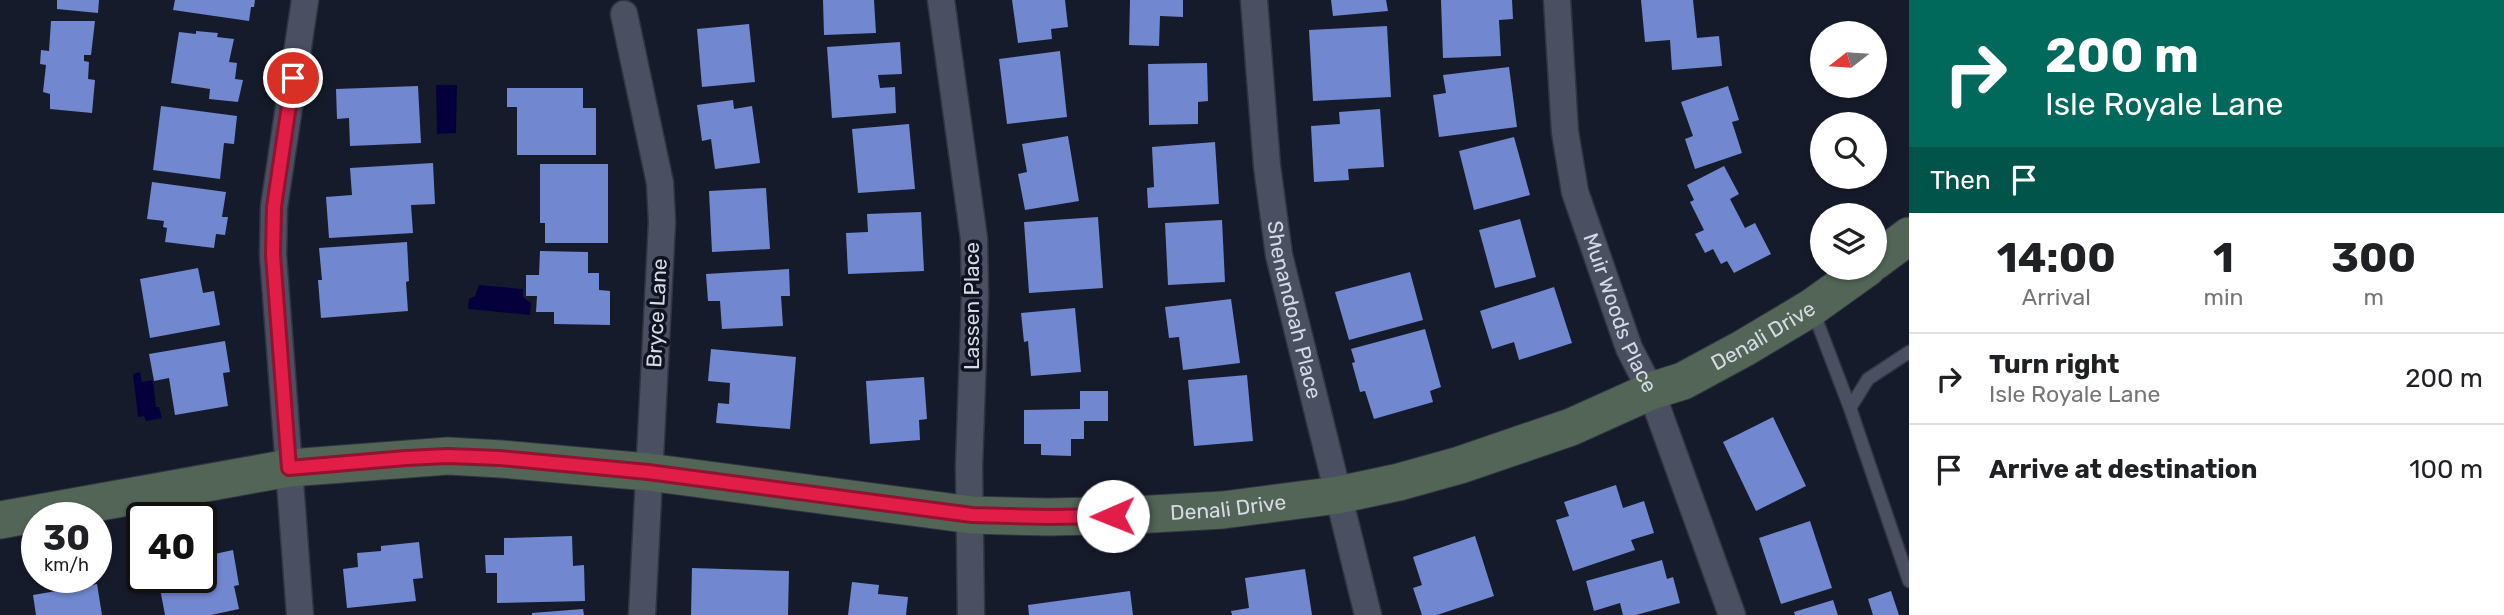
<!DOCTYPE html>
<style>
body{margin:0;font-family:Rubik,sans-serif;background:#f6f6f6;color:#202124;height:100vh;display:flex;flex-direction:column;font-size:26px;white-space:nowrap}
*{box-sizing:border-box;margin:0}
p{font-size:23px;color:#757577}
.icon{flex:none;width:38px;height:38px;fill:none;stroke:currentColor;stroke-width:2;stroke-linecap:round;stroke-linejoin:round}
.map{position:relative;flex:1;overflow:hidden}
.drawer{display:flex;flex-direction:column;background:#fff;width:595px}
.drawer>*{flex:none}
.hud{background:#00695c;color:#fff;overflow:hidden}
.needle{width:46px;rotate:253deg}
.buttons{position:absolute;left:1810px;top:21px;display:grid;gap:14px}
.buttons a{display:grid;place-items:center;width:77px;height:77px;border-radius:50%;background:#fff;box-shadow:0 2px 5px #0004;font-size:35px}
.speed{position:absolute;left:21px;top:502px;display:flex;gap:14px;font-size:35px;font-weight:700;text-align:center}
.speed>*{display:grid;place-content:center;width:91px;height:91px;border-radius:50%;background:#fff;box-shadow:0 2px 5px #0004;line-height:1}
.speed small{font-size:18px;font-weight:400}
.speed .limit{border:4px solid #111;border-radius:10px;background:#fff;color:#111}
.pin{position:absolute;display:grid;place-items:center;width:60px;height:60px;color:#fff;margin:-30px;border:4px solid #fff;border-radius:50%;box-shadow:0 2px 7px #0007}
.me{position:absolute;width:77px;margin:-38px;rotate:269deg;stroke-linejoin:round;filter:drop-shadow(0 0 5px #0008)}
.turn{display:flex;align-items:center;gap:24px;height:147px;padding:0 21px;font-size:32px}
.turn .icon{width:91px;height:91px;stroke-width:2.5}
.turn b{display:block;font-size:49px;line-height:60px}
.then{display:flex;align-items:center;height:66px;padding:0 21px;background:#0003;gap:14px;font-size:26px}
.eta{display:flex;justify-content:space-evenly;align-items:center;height:119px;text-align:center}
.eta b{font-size:42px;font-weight:700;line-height:49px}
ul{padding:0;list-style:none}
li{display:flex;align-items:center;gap:21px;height:91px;padding:0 21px;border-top:2px solid #e0e0e0}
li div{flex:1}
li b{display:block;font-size:26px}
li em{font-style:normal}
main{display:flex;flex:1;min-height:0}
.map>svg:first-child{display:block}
.water{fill:#05003c}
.building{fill:#7187cf}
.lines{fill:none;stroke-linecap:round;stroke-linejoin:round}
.lane-casing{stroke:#323541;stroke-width:15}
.street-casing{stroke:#323541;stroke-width:29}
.secondary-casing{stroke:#323541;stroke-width:39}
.lane{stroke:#4a5062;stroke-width:12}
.street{stroke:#4a5062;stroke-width:26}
.secondary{stroke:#526557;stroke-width:37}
.route-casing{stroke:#92132f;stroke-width:18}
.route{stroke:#e11d48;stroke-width:12}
.labels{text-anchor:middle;stroke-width:7;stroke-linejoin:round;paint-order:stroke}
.street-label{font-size:21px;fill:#d6dae5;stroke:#0e1221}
</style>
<main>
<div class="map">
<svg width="1909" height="615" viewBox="0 0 1909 615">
<rect width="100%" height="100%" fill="#161b2b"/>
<path class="water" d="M436 85H457L456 133 437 134Z
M479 285 523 289V297L531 303 530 315 468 309 469 299 475 296Z
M140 372 142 382 153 380 156 407H159L162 418 146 421 144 416 138 417 133 374Z"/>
<path class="building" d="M57 0H99L98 13 57 9Z
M175 0H255L254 7H251L249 21 173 10Z
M823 0H874L876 33 824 35Z
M1012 0H1065L1068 27 1051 29 1052 39 1018 43Z
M1130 0H1183V17L1160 16 1159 46 1129 45Z
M1331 0H1386L1388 11 1333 16Z
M1441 0H1512L1513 19 1499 20 1501 56 1443 58Z
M1641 0H1693L1697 38 1719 36 1722 66 1672 70 1670 40 1645 42Z
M51 21H95L91 55H84V61L89 62 88 79 95 80 92 113 50 109V94L43 92 46 65 40 64 41 50 49 51Z
M749 24 755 82 702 87 697 29Z
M1387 26 1391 97 1313 101 1309 30Z
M196 31 218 33 217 37 234 39 229 62 237 63 235 79 243 80 238 102 209 99 210 89 171 83 179 32 196 34Z
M900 42 902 74 878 75 880 88 895 87 896 113 832 118 827 47Z
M1060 51 1067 117 1007 124 999 59Z
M1207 63 1208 101 1198 102V124L1149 125 1148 64Z
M1509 67 1517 127 1439 137 1433 95 1446 93 1443 75Z
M418 86 421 143 350 146 349 118 337 119 336 89Z
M1728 86 1739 120 1732 122 1742 153 1695 169 1685 139 1693 136 1681 102Z
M507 88H583V108H596V155H517V107H507Z
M733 100 734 109 752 106 760 163 715 169 711 139 702 141 697 105Z
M161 106 237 116 234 144 224 143 220 179 153 170Z
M1380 109 1384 167 1348 169 1349 180 1314 182 1311 126 1340 124 1339 112Z
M909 124 915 189 858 193 852 129Z
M1068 136 1079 201 1025 210 1018 174 1027 172 1022 144Z
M1514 137 1530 195 1474 210 1459 151Z
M1215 142 1219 204 1148 208 1147 188 1154 187 1152 147Z
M433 163 435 204 411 205 413 233 329 238 326 197 352 195 350 168Z
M540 164H608V243H545V223H540Z
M1724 166 1739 194 1730 199 1745 228 1755 223 1771 254 1734 273 1727 261 1721 264 1713 249 1705 253 1695 234 1704 230 1690 202 1694 200 1687 185Z
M152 182 226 192 222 217H228L225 235 216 234 214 248 165 242 167 228 163 227 164 221 147 219Z
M766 188 770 249 712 252 709 191Z
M921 212 924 271 848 274 846 233 868 232 867 214Z
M1098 217 1103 288 1029 293 1024 222Z
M1520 219 1536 277 1495 288 1479 230Z
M1222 220 1225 282 1168 285 1165 223Z
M407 242 409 281 406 282 408 311 321 318 318 280H322L319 248Z
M540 251 588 252V273H599V290L610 291V325L554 324V312H536L537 296H526V275H539Z
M198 268 203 293 214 291 220 325 150 338 140 279Z
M789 269 790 296H781L783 326 722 329 720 301H708L706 274Z
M1410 272 1423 320 1349 340 1335 292Z
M1554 287 1572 343 1519 360 1514 342 1492 349 1480 311Z
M1231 299 1240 363 1183 370 1179 337 1169 338 1165 307Z
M1075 308 1081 372 1031 376 1028 341 1024 342 1021 313Z
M1425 329 1441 387 1430 391 1433 402 1374 419 1365 391 1360 392 1352 363 1355 362 1351 349Z
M225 341 230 372 223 373 228 406 175 415 169 378 154 381 149 354Z
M711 349 796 357 790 429 716 423 718 403 729 404 730 383 708 381Z
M1247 375 1253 441 1194 446 1188 380Z
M924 377 927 419 919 420 920 440 870 444 866 381Z
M1080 391H1108V421H1084V439H1071V456L1041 455V444H1024V410L1080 409Z
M1773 417 1806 486 1756 511 1723 442Z
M1616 485 1623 508 1644 501 1654 533 1631 540 1635 550 1573 571 1556 520 1569 516 1564 502Z
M1810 521 1832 588 1781 604 1759 538Z
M572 536 573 566 584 565 585 601 497 603V573H486L485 555H504V538Z
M1475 536 1494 596 1437 615H1422L1413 588 1422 585 1413 557Z
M419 542 423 578 413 579 416 601 347 608 343 569 358 567 357 553 381 551V546Z
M233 550 239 585 234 586 239 609 211 615H165L158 578H201V557Z
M1662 560 1667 579 1673 577 1680 603 1636 615H1623L1620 603 1594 611 1586 581Z
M692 568 789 571 788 615H691Z
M1305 569 1312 615H1232L1231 611 1249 608 1245 578Z
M852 582 879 585 878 594 908 597 906 615H848Z
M97 584 102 615H36L33 595Z
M1130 591 1133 615H1029L1028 605Z
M1891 591 1899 615H1873L1868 599Z
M1833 600 1838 615H1795L1794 612Z
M583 609 584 615H532V613Z"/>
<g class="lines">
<defs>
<path id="lane" d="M1813 311 1850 408 1909 581
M1850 408 1868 379 1909 352"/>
<g id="street">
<path d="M941 0 974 239 975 295 969 466 971 615"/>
<path id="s1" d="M1254 0 1267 166 1279 255 1368 615"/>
<path id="s2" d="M1557 0 1565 132 1575 192 1629 348 1651 391 1732 615"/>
<path d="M624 14 660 183 662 222 642 615"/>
<path d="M300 615 273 255 274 207 305 0"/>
</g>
<g id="secondary">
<path d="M1874 262 1909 236"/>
<path id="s3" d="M0 520 289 468 448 456 501 459 648 472 972 515 1049 517 1134 515 1223 510 1338 495 1399 482 1460 465 1571 427 1651 391 1683 381 1744 348 1811 308 1867 268"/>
</g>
</defs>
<use href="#lane" class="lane-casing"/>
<use href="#street" class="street-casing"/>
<use href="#secondary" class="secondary-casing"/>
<use href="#lane" class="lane"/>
<use href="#street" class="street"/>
<use href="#secondary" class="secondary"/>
</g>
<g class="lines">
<defs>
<path id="route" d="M293 78 274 207 273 255 289 468 406 458 448 456 500 458 648 472 972 515 1049 517 1113 516"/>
</defs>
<use href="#route" class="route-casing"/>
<use href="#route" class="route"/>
</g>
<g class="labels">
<g class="street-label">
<text transform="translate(972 306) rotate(-90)" y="7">Lassen Place</text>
<text dy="7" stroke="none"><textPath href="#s1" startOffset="313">Shenandoah Place</textPath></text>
<text transform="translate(657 313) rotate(-87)" y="7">Bryce Lane</text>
<text dy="7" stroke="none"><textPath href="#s2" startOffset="322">Muir Woods Place</textPath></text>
<text dy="7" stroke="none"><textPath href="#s3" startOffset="1804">Denali Drive</textPath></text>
<text dy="7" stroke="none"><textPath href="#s3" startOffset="1237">Denali Drive</textPath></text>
</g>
</g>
</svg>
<div class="buttons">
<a><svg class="needle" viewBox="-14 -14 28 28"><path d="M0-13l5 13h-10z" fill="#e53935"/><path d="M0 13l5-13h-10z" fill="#757577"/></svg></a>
<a><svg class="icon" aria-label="search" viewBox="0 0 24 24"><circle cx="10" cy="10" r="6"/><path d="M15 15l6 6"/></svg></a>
<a><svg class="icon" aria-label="layers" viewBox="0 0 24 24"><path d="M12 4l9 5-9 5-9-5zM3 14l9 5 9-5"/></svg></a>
</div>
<div class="speed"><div>30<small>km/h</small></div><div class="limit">40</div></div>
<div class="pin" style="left:293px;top:78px;background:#d93025"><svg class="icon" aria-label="arrive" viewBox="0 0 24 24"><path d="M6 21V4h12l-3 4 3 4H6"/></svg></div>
<svg class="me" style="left:1113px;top:516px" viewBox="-20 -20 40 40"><circle r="19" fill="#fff"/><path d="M0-13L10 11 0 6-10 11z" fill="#e11d48"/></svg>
</div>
<section class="drawer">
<div class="hud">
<div class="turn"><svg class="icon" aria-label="right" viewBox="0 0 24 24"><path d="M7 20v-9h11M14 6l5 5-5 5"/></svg><div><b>200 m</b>Isle Royale Lane</div></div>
<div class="then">Then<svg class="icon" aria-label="arrive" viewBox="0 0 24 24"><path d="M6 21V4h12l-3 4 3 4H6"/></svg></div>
</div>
<div class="eta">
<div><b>14:00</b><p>Arrival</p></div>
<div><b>1</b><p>min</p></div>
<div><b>300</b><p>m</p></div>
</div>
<ul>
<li><svg class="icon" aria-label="right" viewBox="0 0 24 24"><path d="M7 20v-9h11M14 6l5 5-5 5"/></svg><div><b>Turn right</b><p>Isle Royale Lane</p></div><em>200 m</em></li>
<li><svg class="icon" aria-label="arrive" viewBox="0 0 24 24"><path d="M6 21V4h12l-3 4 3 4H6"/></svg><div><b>Arrive at destination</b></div><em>100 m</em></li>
</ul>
</section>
</main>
